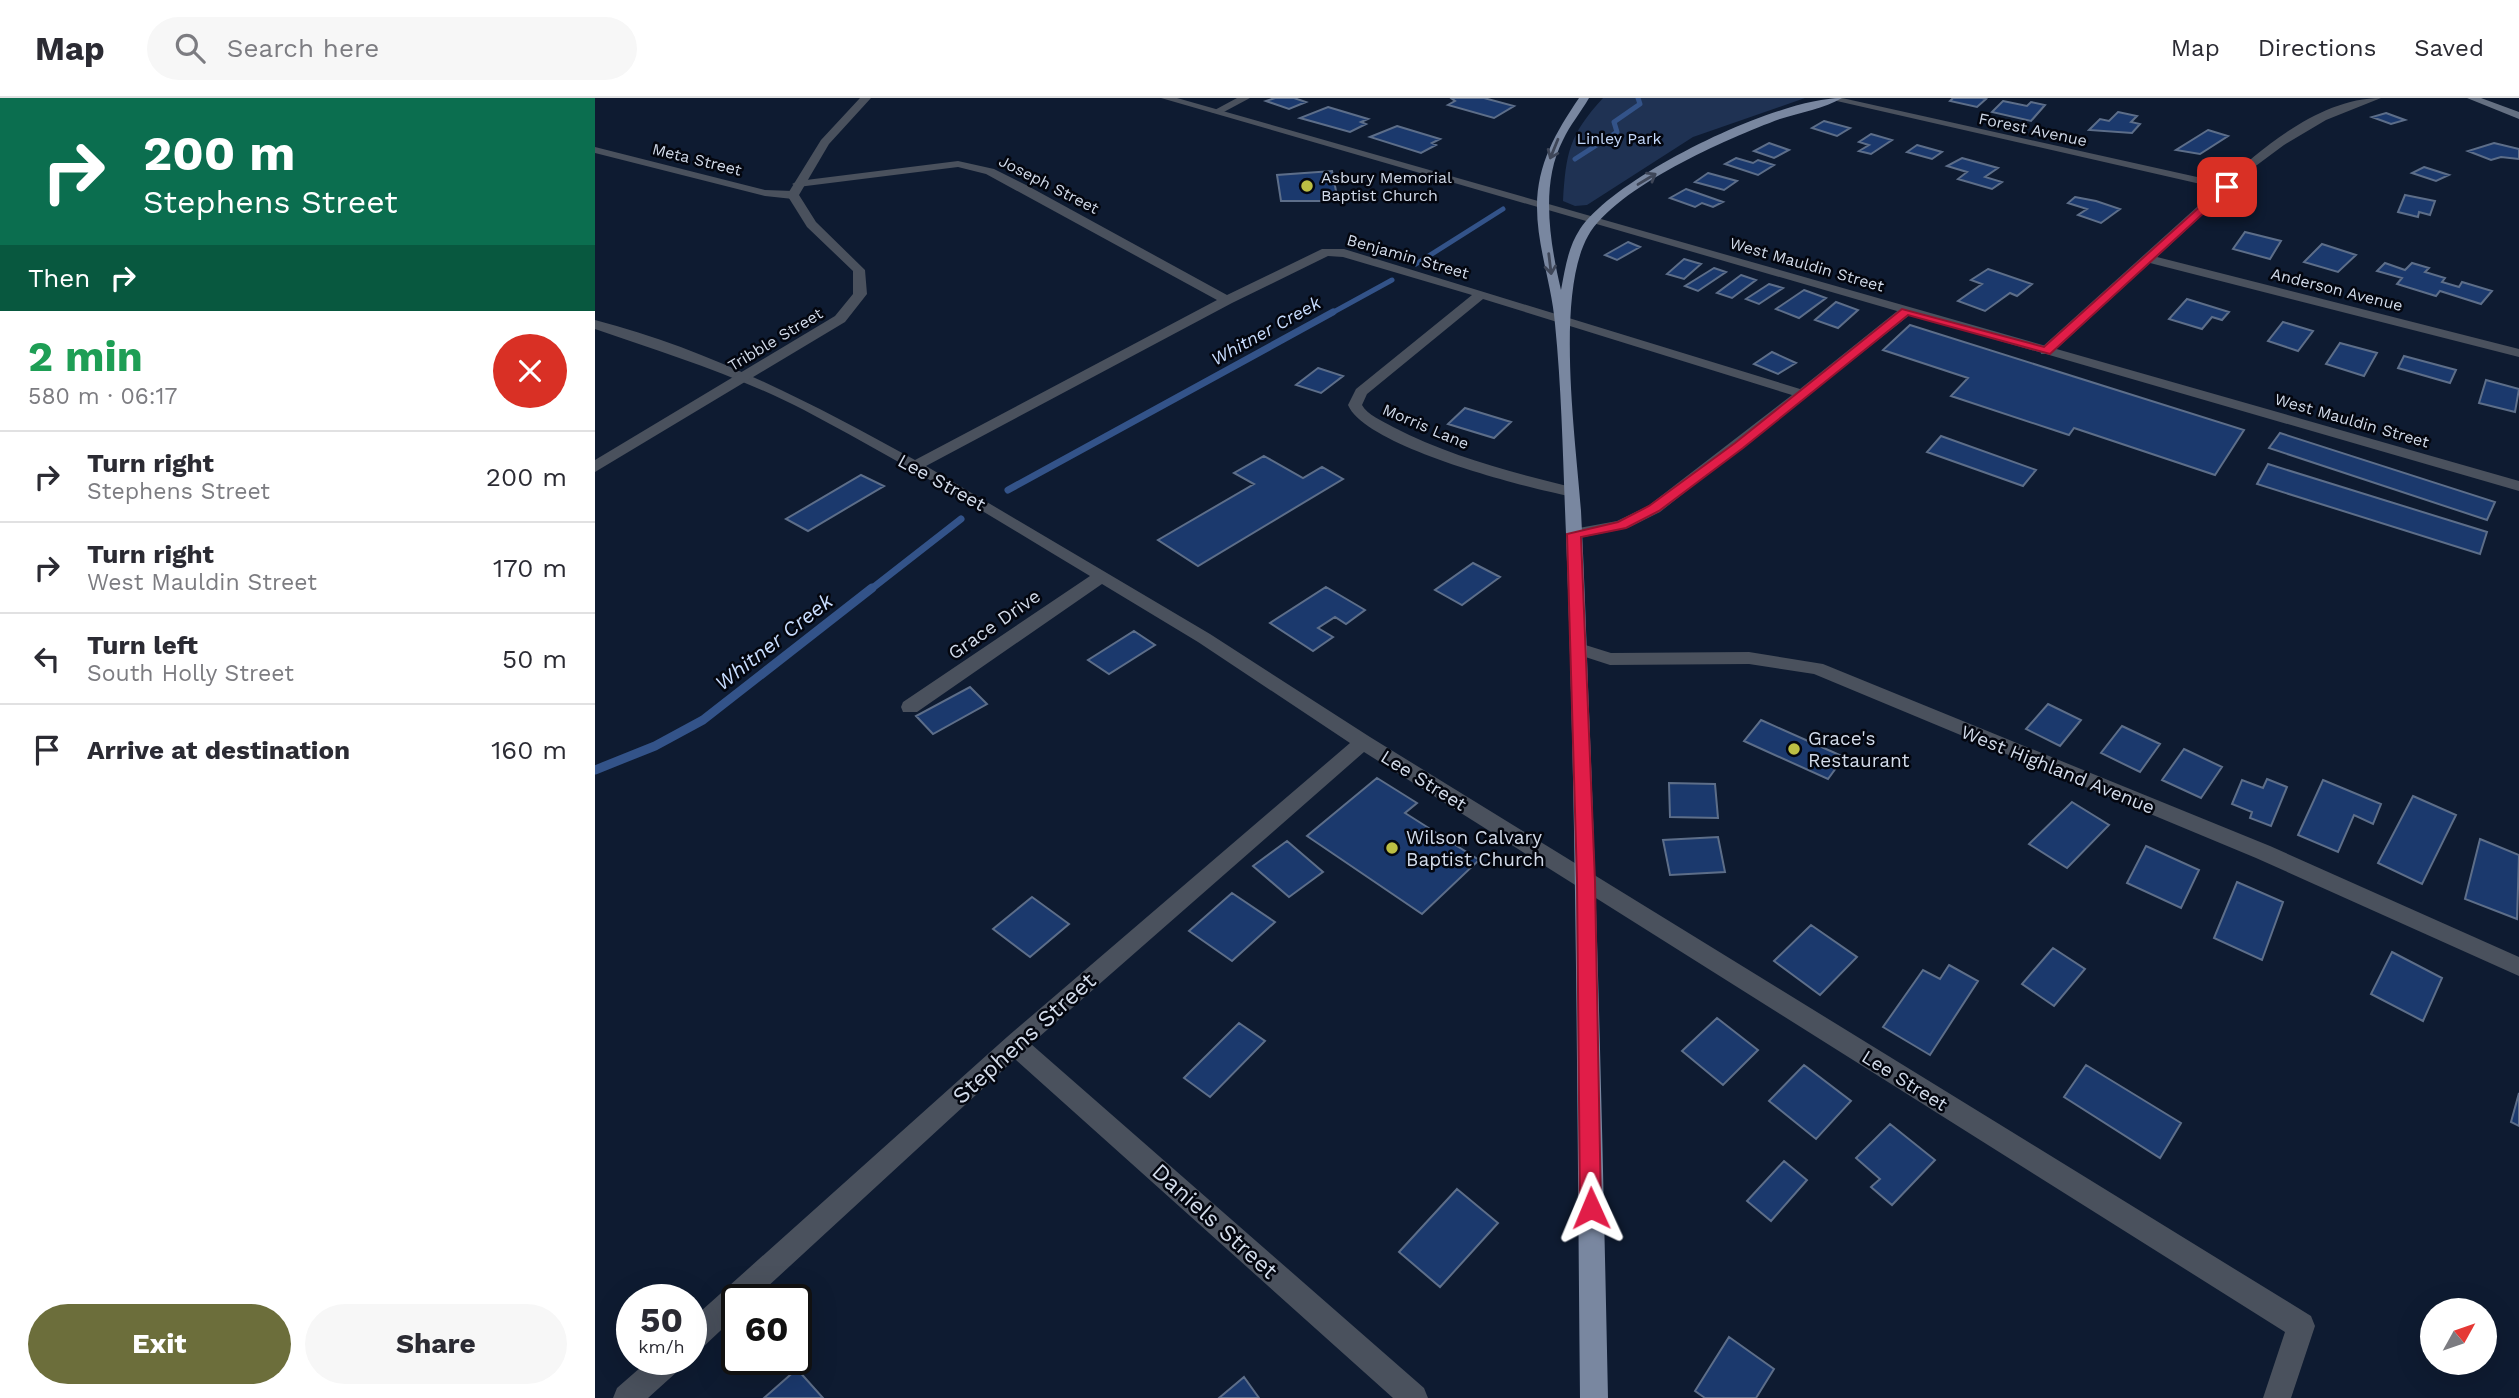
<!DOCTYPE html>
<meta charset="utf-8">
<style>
body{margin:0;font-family:"Work Sans",sans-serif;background:#f7f7f7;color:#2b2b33;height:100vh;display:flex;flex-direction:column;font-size:26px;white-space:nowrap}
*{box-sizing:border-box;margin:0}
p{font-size:23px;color:#7c7c81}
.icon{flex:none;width:38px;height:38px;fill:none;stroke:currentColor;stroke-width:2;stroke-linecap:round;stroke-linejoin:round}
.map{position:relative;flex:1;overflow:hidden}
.details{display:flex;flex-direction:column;background:#fff;width:595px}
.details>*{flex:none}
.guide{background:#0b6e4f;color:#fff;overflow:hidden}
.needle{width:46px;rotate:50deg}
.tools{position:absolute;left:1825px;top:1200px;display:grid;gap:14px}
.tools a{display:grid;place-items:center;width:77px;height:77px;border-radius:50%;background:#fff;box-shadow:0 7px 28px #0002;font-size:35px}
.speed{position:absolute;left:21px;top:1186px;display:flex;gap:14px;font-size:35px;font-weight:700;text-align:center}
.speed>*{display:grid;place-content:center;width:91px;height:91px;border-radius:50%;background:#fff;box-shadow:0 7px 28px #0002;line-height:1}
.speed small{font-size:18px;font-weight:400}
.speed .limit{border:4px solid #111;border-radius:10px;background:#fff;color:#111}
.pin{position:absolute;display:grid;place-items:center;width:60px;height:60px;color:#fff;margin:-30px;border-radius:14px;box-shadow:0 4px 10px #0006}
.me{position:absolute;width:77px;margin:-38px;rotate:359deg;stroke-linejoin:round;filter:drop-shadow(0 0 5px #0008)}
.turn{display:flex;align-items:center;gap:24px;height:147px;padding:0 28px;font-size:32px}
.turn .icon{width:91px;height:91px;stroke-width:2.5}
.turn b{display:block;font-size:49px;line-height:60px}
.then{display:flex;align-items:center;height:66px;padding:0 28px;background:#0003;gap:14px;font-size:26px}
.round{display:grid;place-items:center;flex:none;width:74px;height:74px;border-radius:37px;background:#f7f7f7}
.summary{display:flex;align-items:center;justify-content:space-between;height:119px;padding:0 28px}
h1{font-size:42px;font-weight:700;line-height:52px;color:#1e9e55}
.button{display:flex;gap:14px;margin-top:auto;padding:14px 28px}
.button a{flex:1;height:80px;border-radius:42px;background:#6c6e3b;color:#fff;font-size:28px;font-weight:700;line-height:80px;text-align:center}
.button a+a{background:#f7f7f7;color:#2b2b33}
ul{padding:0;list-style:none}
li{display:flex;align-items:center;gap:21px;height:91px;padding:0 28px;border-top:2px solid #e1e1e2}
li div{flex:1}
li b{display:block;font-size:26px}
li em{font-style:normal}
header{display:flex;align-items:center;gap:42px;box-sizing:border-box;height:98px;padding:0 35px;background:#fff;border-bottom:2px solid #e1e1e2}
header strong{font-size:33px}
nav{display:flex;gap:38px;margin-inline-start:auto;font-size:24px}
.search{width:490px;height:63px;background:#f7f7f7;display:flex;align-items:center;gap:18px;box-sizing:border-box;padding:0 24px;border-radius:38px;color:#7c7c81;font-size:26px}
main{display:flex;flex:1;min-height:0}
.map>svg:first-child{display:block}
.green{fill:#1f3253}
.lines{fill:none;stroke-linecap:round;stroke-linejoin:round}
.stream-far2{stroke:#335389;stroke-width:5}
.stream-far1{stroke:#335389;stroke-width:7}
.stream{stroke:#335389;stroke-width:9}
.building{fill:#1b396d;stroke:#5d6e89;stroke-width:2}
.minor{fill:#4a515d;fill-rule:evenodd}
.tertiary{fill:#4a515d;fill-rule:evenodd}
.secondary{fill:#657082;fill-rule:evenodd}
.primary{fill:#7987a0;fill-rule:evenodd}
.oneway{stroke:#3e4658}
.route{fill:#e11d48;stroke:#92132f;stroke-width:2}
.poi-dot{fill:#bcbf44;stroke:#03060f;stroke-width:2.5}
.labels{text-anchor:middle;stroke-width:5;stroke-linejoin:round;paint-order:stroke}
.far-street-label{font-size:16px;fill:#d2dbea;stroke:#03060f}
.far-park-label{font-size:16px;fill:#c5d9fb;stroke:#03060f}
.far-poi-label{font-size:16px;fill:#d2dbea;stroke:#03060f;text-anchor:start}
.far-water-label{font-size:18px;font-style:italic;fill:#c9ddfe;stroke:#03060f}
.street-label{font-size:19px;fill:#d2dbea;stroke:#03060f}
.poi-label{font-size:19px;fill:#d2dbea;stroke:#03060f;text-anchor:start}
.water-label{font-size:21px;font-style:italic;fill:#c9ddfe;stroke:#03060f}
.near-street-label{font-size:23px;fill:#d2dbea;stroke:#03060f}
</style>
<header>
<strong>Map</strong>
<div class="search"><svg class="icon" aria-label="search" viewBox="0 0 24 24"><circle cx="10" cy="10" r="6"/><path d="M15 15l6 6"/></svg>Search here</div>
<nav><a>Map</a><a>Directions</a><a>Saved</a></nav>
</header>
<main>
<section class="details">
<div class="guide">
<div class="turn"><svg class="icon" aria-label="right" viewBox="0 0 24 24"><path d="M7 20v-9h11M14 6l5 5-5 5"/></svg><div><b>200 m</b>Stephens Street</div></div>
<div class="then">Then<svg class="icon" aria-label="right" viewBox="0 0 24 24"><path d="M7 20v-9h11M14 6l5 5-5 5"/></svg></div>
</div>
<div class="summary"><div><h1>2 min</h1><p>580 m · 06:17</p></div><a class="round" style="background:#d93025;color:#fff"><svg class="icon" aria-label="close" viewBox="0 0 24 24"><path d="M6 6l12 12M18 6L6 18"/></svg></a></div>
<ul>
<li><svg class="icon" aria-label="right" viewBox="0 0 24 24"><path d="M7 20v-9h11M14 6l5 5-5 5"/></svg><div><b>Turn right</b><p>Stephens Street</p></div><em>200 m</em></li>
<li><svg class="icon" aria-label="right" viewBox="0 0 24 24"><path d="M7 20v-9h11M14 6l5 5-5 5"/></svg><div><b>Turn right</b><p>West Mauldin Street</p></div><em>170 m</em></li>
<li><svg class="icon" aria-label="left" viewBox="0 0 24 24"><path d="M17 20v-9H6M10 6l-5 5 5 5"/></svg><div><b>Turn left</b><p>South Holly Street</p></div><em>50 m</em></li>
<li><svg class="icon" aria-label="arrive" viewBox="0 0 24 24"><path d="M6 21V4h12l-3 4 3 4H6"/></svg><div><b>Arrive at destination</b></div><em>160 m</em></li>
</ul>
<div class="button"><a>Exit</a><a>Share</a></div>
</section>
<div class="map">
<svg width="1924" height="1300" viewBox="0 0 1924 1300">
<rect width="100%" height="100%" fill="#0e1b31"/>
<path class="green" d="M1008 0H1210L1098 39 992 107 980 108 968 103C971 55 974 37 1008 0Z"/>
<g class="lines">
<path class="stream-far2" d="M980 61 1022 34 1019 24 1045 6 1043 0
M821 166 908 111
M735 216 797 182"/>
<path class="stream-far1" d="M413 392 738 214
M275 492 366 421"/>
<path class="stream" d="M0 672 60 648 108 622 277 490"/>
</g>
<path class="building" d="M680 0H699L711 4 694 11 671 3Z
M889 0 919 8 899 20 853 7 860 3 856 0Z
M1358 0H1387L1391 1 1382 9 1355 3Z
M1408 3 1432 8 1436 4 1450 7 1436 23 1397 14Z
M733 9 773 21 766 24 771 26 755 34 705 20Z
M1523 14 1542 18 1536 24 1545 26 1537 35 1494 32 1505 21 1514 23Z
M1791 15 1810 22 1796 26 1777 19Z
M1229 23 1255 30 1242 38 1217 30Z
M802 28 845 41 837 45 841 47 826 55 775 39Z
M1613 32 1633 38 1605 56 1581 52Z
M1276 36 1297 42 1276 56 1264 53 1274 47 1264 44Z
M1174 45 1194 52 1179 60 1159 53Z
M1899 45 1924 51V61L1906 59 1896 62 1873 53Z
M1322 47 1347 54 1337 61 1312 54Z
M1141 60 1158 65 1163 62 1179 67 1163 77 1130 66Z
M1367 60 1403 70 1390 79 1407 84 1397 91 1363 81 1372 74 1352 68Z
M1829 69 1854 77 1841 83 1817 75Z
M737 73 742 98 727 100 728 103H686L682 77Z
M1113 75 1142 83 1129 92 1100 84Z
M1091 91 1128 104 1118 109 1107 105 1100 109 1075 100Z
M1810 97 1840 103 1835 117 1824 114 1823 119 1803 114Z
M1480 99 1501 103 1525 111 1506 125 1483 117 1492 111 1473 105Z
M1650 134 1686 143 1675 161 1638 151Z
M1033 144 1045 149 1022 162 1010 157Z
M1727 146 1761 157 1743 174 1709 164Z
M1089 161 1106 166 1089 181 1072 176Z
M1790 165 1810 172 1817 165 1834 170 1830 174 1850 180 1847 184 1864 189 1867 184 1897 193 1886 206 1845 193 1841 198 1802 186 1807 180 1782 173Z
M1119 170 1131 174 1103 193 1090 188Z
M1393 171 1437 186 1422 198 1415 195 1390 213 1363 203 1387 186 1376 182Z
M1146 177 1161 182 1137 200 1122 195Z
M1174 186 1188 190 1164 206 1151 201Z
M1209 192 1231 200 1204 220 1181 211Z
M1592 201 1634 214 1627 222 1617 219 1607 231 1574 221Z
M1241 204 1263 212 1243 230 1220 222Z
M1688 224 1718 233 1703 253 1673 243Z
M1315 227 1649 332 1620 377 1479 330 1474 337 1356 298 1373 280 1288 252Z
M1745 245 1782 255 1769 278 1731 266Z
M1177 254 1201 265 1183 276 1159 266Z
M1809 258 1861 272 1855 285 1803 270Z
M723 270 748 278 726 295 701 287Z
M1891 282 1924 291 1920 314 1884 305Z
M870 310 916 324 899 340 853 326Z
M1685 335 1900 404 1892 422 1674 350Z
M1346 338 1441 372 1428 388 1332 354Z
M669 358 708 380 727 369 748 381 603 468 563 442 659 386 639 375Z
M1673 366 1892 434 1885 456 1662 386Z
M266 377 289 388 213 433 191 421Z
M878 465 905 479 867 507 840 492Z
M731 489 770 512 751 526 740 519 723 530 738 539 718 553 675 525Z
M539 533 560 547 514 576 493 562Z
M375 589 392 606 338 636 321 618Z
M1453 606 1486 622 1465 648 1431 631Z
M1166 622 1249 659 1233 681 1149 643Z
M1527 628 1565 646 1545 674 1506 655Z
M1589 651 1627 669 1606 700 1567 682Z
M782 680 822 705 810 715 884 762 827 816 712 738Z
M1672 681 1692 689 1676 728 1655 720 1657 714 1637 706 1647 682 1668 690Z
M1728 682 1786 706 1778 726 1759 717 1743 754 1703 737Z
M1074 685 1120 686 1123 720 1075 719Z
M1818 698 1861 717 1827 786 1783 765Z
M1477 704 1514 727 1472 770 1434 746Z
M1123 739 1130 774 1075 777 1068 742Z
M1885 741 1924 757 1922 821 1870 801Z
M692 743 728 774 694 799 658 768Z
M1551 748 1604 772 1586 810 1532 785Z
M1642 784 1688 804 1667 862 1619 840Z
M637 795 680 824 637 863 594 833Z
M437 799 474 826 435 859 398 831Z
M1216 827 1262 859 1225 897 1179 863Z
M1458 850 1490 871 1459 908 1427 886Z
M1797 854 1847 880 1828 923 1776 896Z
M1354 867 1383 883 1335 957 1288 929 1328 872 1345 881Z
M1122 920 1163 952 1128 987 1087 953Z
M644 925 670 943 615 999 589 980Z
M1209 967 1256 1003 1221 1041 1174 1003Z
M1491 967 1586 1025 1565 1060 1469 999Z
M1924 995V1028L1916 1024Z
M1295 1026 1340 1062 1297 1107 1276 1089 1285 1081 1261 1060Z
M1189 1063 1212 1082 1176 1123 1152 1103Z
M862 1091 903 1125 845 1189 804 1154Z
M1134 1239 1179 1271 1161 1300H1110L1100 1293Z
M202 1271 228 1300H169Z
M649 1279 664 1300H624Z"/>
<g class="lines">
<path class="minor" d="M642 0H655L625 16 616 14Z
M1247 0 1629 85C1670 47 1727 0 1786 0L1731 22 1689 47 1658 70 1562 159 1924 251V259L1555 165 1456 256H1446V250L1623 90 1233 1Z
M0 49 170 92 198 93 204 97 198 101 170 98 0 55Z
M363 63 399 71 433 88 632 197 727 151H749L1205 291 1306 210H1316V216L1065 414 1033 430 979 441 973 440V432L1022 423 1053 408 1197 297 888 201 772 296 767 307C772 317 788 323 798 329 856 359 916 374 980 390L982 393 974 398C929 389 771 349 753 307L761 291 877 197 748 159 733 158 637 205 331 368 615 536 775 639 1716 1218 1720 1228 1696 1300H1668L1690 1234 769 654 436 946 829 1290 833 1300H798L420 961 158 1202H142V1217L106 1251 96 1255V1222L412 939 755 645 603 544 507 486 322 614H308L306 609 308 604 495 478C401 421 306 363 209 312 143 278 70 255 0 231V222C113 251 219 306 320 362L622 202 391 76 363 69 203 89 197 86 203 83Z
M984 545 1016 555 1154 554 1228 566 1675 748 1924 859V878L1661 760 1219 576 1154 566 1015 567 978 555 975 551Z
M54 1262H88L84 1272 53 1300H18L22 1290Z"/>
<path class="tertiary" d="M265 0H276L234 46 204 97 221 124 270 172 272 196 250 224 0 374V362L240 218 258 196V173L212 129 192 97 226 42Z
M566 0H582L1924 383V393Z"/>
<path class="secondary" d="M1872 0H1886L1924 14V21Z"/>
<path class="primary" d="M984 0H994C986 14 975 27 968 42 945 86 955 145 966 192 970 171 973 149 985 131 1022 77 1182 0 1247 0 1230 10 1205 15 1185 21 1133 40 1021 89 993 138 960 197 981 343 986 413 989 471 991 530 993 589 1003 826 1008 1063 1013 1300H985C982 1012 982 724 971 436 968 367 967 295 960 226 957 187 942 149 942 109 942 66 961 34 984 0Z"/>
</g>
<defs><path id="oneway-shaft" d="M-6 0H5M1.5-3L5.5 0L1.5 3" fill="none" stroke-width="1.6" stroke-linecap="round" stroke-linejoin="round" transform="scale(1.75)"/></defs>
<g class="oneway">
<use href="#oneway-shaft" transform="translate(959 51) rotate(112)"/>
<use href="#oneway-shaft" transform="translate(1052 81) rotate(-31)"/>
<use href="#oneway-shaft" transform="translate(955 166) rotate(83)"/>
</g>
<path class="route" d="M1629 87 1637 89 1455 256 1313 217 1148 350 1064 413 1031 430 986 439 1000 783 1006 1110 1003 1117 996 1120 988 1117 985 1110 982 783 972 436 1023 424 1054 408 1140 345 1307 211 1449 249Z"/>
<g class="poi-dot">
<circle cx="712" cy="88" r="7"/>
<circle cx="1199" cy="651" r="7"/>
<circle cx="797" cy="750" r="7"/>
</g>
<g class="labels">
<g class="far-street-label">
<text transform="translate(1438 31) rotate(12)" y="6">Forest Avenue</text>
<text transform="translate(102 61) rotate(14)" y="6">Meta Street</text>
<text transform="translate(454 86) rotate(27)" y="6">Joseph Street</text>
<text transform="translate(813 158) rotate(16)" y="6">Benjamin Street</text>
<text transform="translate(1212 166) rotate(16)" y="6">West Mauldin Street</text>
<text transform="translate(1742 191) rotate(14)" y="6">Anderson Avenue</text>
<text transform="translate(180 241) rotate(-31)" y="6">Tribble Street</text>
<text transform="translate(1757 322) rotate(16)" y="6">West Mauldin Street</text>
<text transform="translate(831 328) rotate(23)" y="6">Morris Lane</text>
</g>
<g class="far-park-label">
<text x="1024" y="46">Linley Park</text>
</g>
<g class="far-poi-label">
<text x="726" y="85">Asbury Memorial<tspan x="726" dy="18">Baptist Church</tspan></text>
</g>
<g class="far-water-label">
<text transform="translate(671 233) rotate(-29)" y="6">Whitner Creek</text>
</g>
<g class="street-label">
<text transform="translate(347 384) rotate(29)" y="7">Lee Street</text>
<text transform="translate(399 526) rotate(-35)" y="7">Grace Drive</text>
<text transform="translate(1463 671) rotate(22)" y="7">West Highland Avenue</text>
<text transform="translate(829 682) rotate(32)" y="7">Lee Street</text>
<text transform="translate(1310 982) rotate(32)" y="7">Lee Street</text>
</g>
<g class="poi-label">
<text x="1213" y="647">Grace's<tspan x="1213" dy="22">Restaurant</tspan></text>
<text x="811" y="746">Wilson Calvary<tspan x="811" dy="22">Baptist Church</tspan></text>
</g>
<g class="water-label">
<text transform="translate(179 544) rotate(-38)" y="7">Whitner Creek</text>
</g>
<g class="near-street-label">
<text transform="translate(429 940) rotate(-42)" y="8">Stephens Street</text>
<text transform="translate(620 1123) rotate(42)" y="8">Daniels Street</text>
</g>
</g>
</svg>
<div class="tools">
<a><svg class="needle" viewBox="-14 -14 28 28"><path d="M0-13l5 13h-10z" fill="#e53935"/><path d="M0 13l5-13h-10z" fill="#7c7c81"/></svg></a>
</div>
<div class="speed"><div>50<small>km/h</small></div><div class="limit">60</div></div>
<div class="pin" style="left:1632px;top:89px;background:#d93025"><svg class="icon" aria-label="arrive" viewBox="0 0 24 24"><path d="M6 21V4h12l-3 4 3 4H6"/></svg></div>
<svg class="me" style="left:996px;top:1110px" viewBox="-20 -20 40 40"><path d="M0-17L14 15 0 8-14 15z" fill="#e11d48" stroke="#fff" stroke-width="4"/></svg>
</div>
</main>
